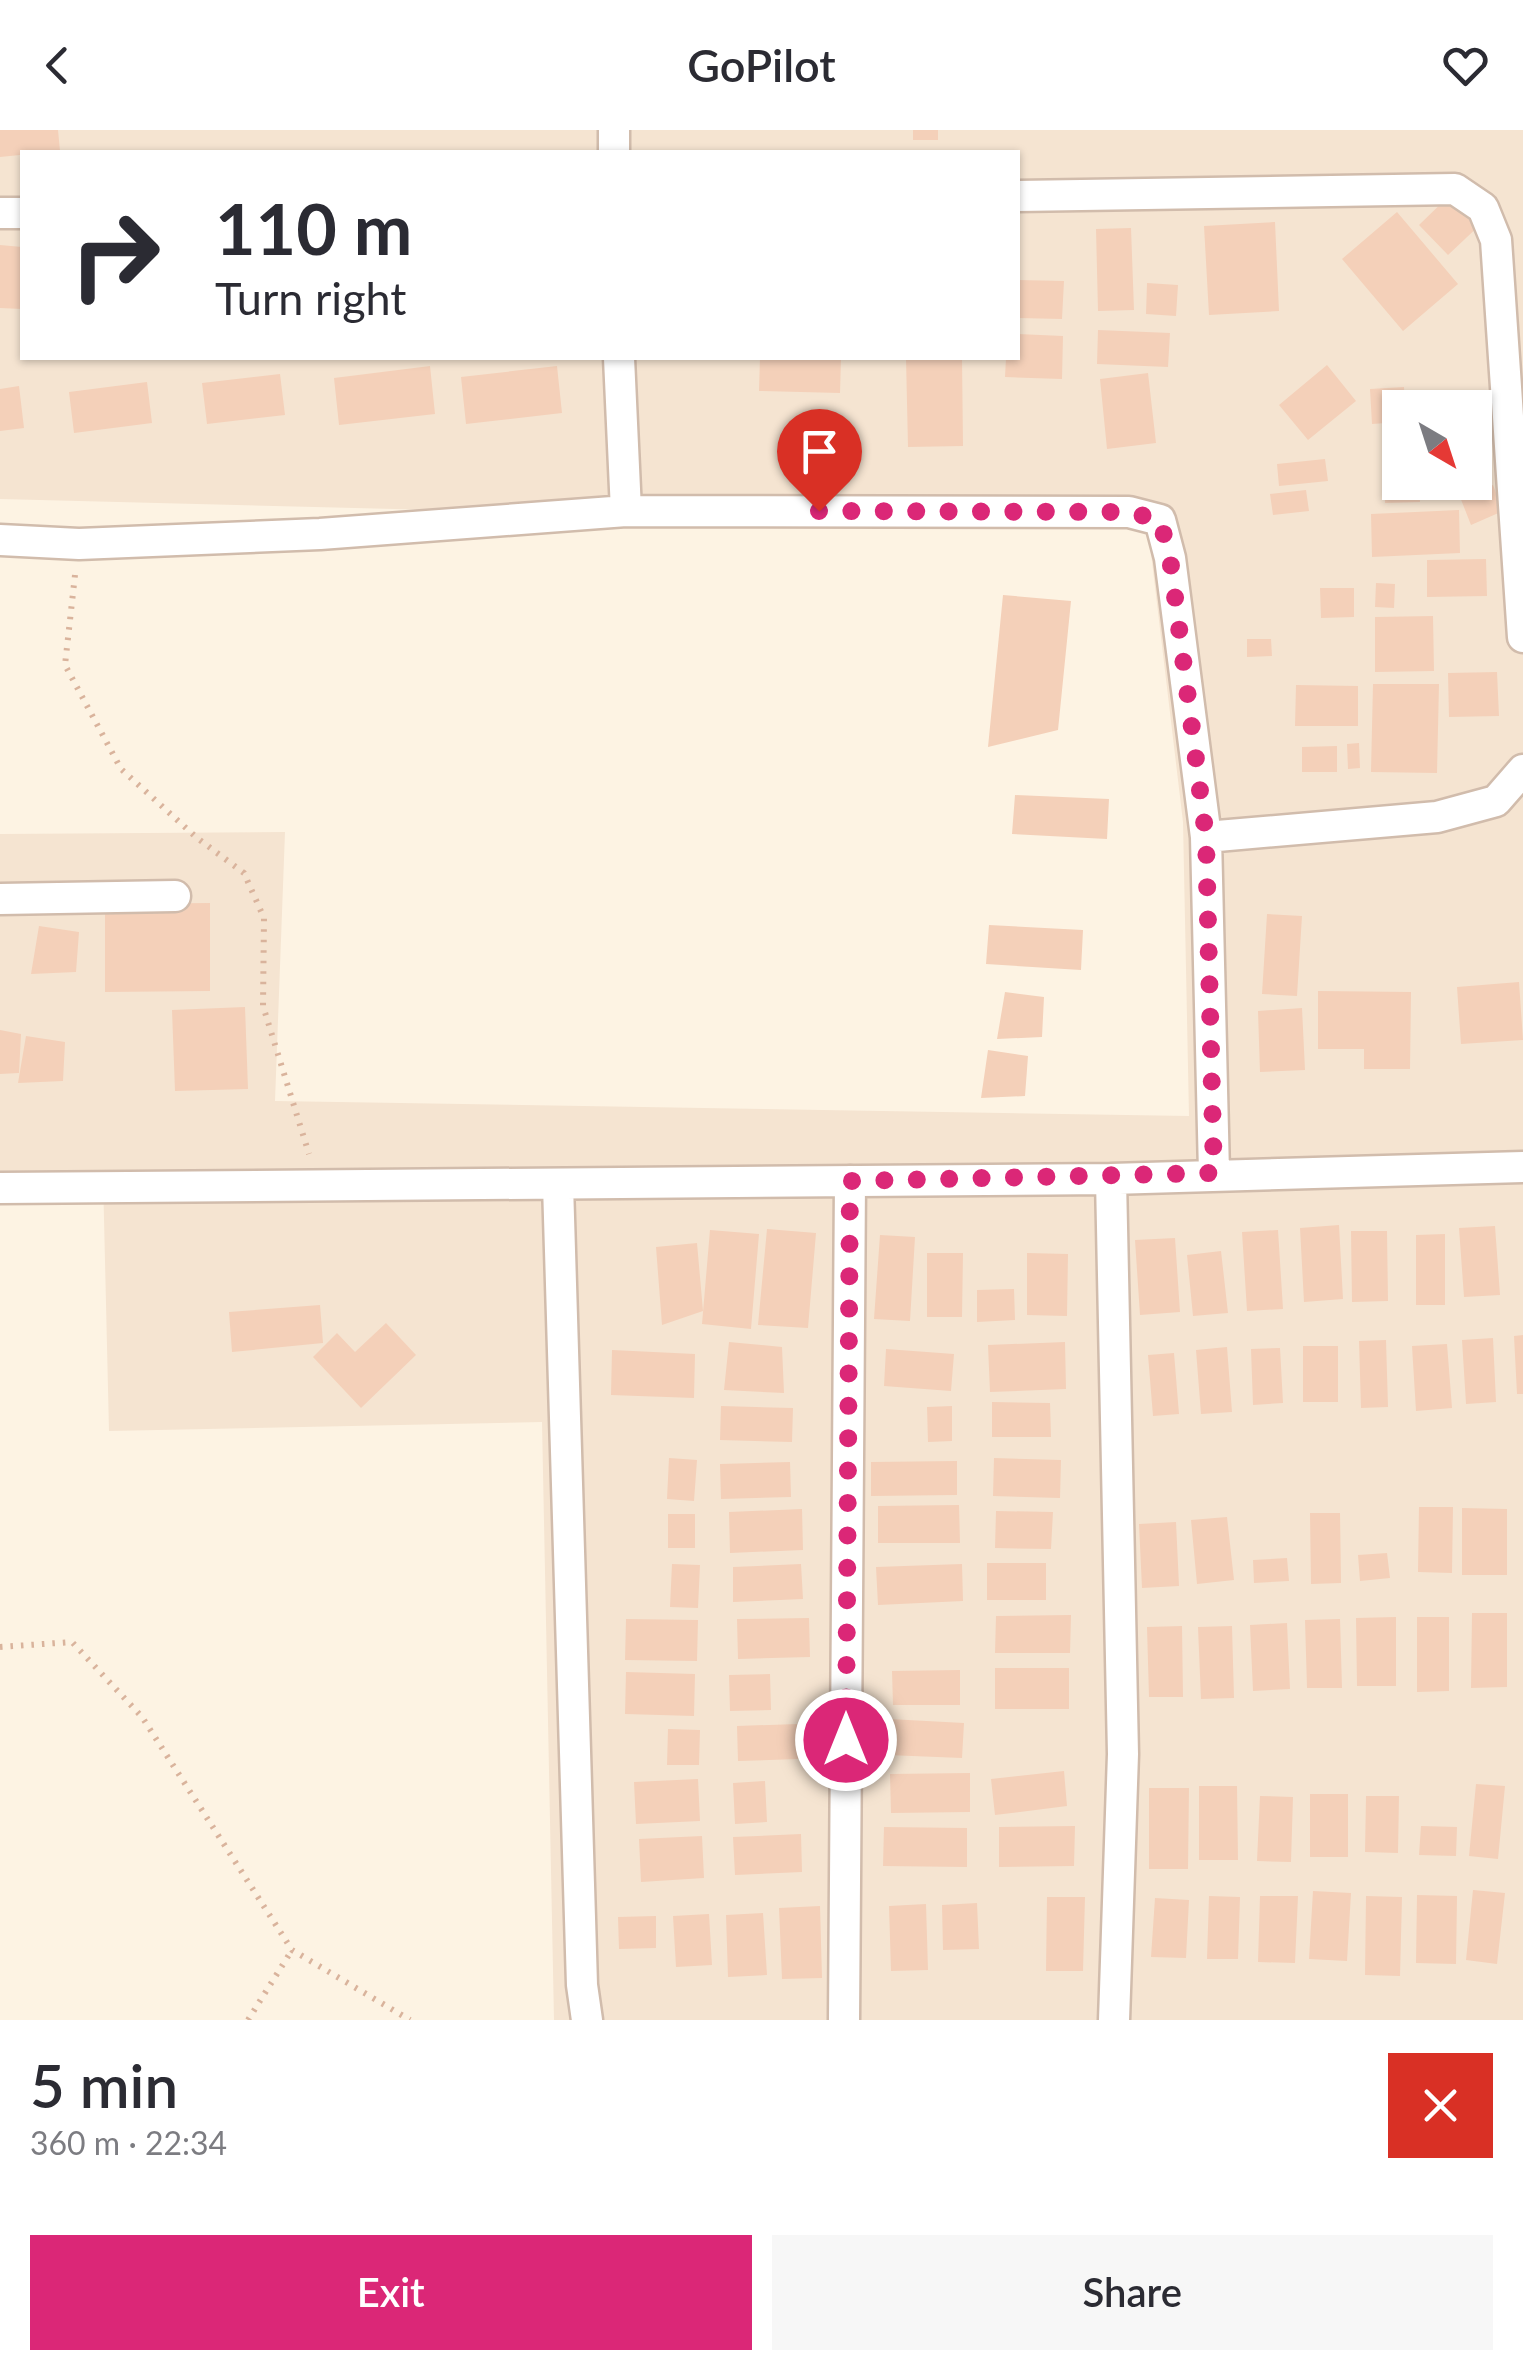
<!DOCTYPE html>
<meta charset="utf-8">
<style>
body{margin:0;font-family:Lato,sans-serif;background:#f7f7f7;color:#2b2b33;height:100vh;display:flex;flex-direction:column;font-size:38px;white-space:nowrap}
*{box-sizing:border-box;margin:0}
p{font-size:32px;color:#7c7c81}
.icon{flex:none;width:55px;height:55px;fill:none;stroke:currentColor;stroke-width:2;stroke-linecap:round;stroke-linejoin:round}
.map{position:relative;height:1890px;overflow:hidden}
.details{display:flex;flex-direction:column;background:#fff;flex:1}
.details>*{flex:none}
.top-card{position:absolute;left:20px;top:20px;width:1000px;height:210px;border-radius:0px;box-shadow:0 2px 8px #0004;background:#fff;color:#2b2b33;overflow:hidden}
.needle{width:65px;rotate:141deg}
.fabs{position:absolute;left:1382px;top:260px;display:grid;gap:20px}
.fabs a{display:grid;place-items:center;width:110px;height:110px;border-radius:0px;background:#fff;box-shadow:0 2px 8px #0004;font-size:50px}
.pin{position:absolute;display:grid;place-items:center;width:85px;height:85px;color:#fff;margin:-102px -42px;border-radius:50% 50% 50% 0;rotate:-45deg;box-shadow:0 0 10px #0007}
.pin .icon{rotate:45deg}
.me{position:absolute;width:110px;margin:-55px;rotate:0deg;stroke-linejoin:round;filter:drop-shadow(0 0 8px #0008)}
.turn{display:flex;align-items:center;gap:35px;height:210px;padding:0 30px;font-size:45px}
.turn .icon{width:130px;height:130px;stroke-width:2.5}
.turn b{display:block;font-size:70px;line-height:85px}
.round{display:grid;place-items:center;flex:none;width:105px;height:105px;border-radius:0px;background:#f7f7f7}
.overview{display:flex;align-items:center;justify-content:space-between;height:170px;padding:0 30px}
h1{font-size:60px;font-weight:600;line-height:75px}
.action{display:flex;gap:20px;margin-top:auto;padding:20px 30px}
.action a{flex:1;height:115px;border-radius:0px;background:#db2777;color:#fff;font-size:40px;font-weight:600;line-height:115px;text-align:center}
.action a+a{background:#f7f7f7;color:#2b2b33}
header{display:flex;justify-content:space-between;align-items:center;height:130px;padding:0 30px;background:#fff;font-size:45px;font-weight:600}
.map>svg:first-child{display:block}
.residential{fill:#f5e4d1;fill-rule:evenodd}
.building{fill:#f4d0b9}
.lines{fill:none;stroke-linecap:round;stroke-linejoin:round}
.street-casing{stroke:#d1bcac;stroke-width:35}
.path{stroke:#d9b39c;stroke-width:6;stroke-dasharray:2.5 8;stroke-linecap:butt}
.street{stroke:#fff;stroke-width:30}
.route{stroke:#db2777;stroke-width:18;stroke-dasharray:0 32.4}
</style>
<header><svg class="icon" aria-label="back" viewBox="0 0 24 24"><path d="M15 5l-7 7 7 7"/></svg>GoPilot<svg class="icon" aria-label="heart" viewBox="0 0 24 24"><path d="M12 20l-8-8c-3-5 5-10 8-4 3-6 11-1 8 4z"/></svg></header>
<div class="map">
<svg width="1523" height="1890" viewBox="0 0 1523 1890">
<rect width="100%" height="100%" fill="#fdf3e3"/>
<path class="residential" d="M0 0H1523V1890H554L542 1292 109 1301 103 1046 0 1045V704L285 702 275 971 1189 986 1183 692 1148 398 0 369ZM22 22H1018V228H22ZM1400 278H1475V352H1400Z"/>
<path class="building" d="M0 0H58L60 21 0 27Z
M913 0H938V10H913Z
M1454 61 1483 92 1448 125 1419 95Z
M1397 82 1458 154 1403 201 1342 129Z
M1275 92 1279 181 1209 185 1204 96Z
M1131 98 1134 180 1098 181 1096 99Z
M0 115 22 117V179L0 178Z
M1018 150 1064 151 1062 189 1018 188Z
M1147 153 1178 155 1176 186 1146 184Z
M1098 200 1170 203 1168 237 1097 234Z
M1018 204 1063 206 1062 249 1005 247 1006 228H1018Z
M760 228H841L840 263 759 261Z
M906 228H962L963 316 908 317Z
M1327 235 1356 271 1308 310 1279 275Z
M430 236 435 284 339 295 334 248Z
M557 236 562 283 466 294 461 247Z
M1148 243 1156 313 1107 319 1100 249Z
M280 244 285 285 207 294 202 253Z
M147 252 152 293 74 303 69 262Z
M19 256 24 298 0 301V259Z
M1404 257 1405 278H1400V292L1372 294 1370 259Z
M1325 329 1328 351 1279 356 1277 334Z
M1385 346 1419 352 1420 372 1385 373Z
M1493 355 1503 381 1471 395 1460 367Z
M1306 360 1309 381 1273 385 1270 364Z
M1459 380 1460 423 1372 427 1371 384Z
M1486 429 1487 466 1427 467V430Z
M1376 453 1395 454 1394 478 1375 477Z
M1320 458H1354V487L1321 488Z
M1003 465 1071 471 1058 600 988 617Z
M1433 486 1434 541 1375 542V487Z
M1247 509H1271L1272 526 1247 527Z
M1497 542 1499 586 1449 587 1448 543Z
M1373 554H1439L1437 643 1371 642Z
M1296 555 1358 556V596H1295Z
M1359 613 1360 638 1348 639 1347 614Z
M1337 616V642H1302V617Z
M1015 665 1109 669 1107 709 1012 704Z
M210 773V861L105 862V774Z
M1267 784 1302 786 1297 866 1262 864Z
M989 795 1083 800 1081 840 986 834Z
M39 796 79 802 76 842 31 844Z
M1519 852 1523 910 1461 914 1457 857Z
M1318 861 1411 862 1410 939H1364V919H1318Z
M1005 862 1044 867 1042 907 997 909Z
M245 877 248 959 175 961 172 880Z
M1302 878 1305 940 1260 942 1258 881Z
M0 900 21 904 19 943 0 944Z
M26 906 65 912 63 951 18 953Z
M988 920 1028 926 1025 966 981 968Z
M1339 1095 1343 1169 1304 1172 1300 1098Z
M1495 1096 1500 1165 1464 1167 1459 1098Z
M767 1099 816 1103 808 1198 758 1195Z
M710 1100 759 1104 751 1199 702 1194Z
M1278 1100 1283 1179 1247 1181 1242 1102Z
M1351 1101H1387L1388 1171 1352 1172Z
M1445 1104V1175H1416V1105Z
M880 1105 915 1107 910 1191 874 1189Z
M1175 1108 1180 1182 1140 1185 1135 1110Z
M697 1113 703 1181 662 1195 656 1117Z
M1221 1121 1228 1183 1193 1186 1187 1125Z
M927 1123H963L962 1187H927Z
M1027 1123 1068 1124 1067 1186 1027 1185Z
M1014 1159 1015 1190 977 1192V1160Z
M320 1175 323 1213 232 1222 229 1182Z
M386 1193 416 1225 361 1278 313 1227 337 1203 355 1222Z
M1523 1205V1264H1517L1514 1206Z
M1493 1208 1496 1272 1466 1274 1462 1210Z
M1386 1210 1388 1277 1361 1278 1359 1211Z
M729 1212 782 1217 784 1263 724 1260Z
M1065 1212 1066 1259 990 1262 988 1215Z
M1447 1214 1452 1278 1416 1281 1412 1216Z
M1303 1216H1338V1272H1303Z
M1227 1217 1232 1282 1201 1284 1196 1220Z
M1280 1218 1283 1273 1253 1275 1251 1219Z
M886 1219 954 1224 951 1261 884 1256Z
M612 1220 695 1224 694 1268 611 1265Z
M1174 1223 1179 1284 1153 1286 1148 1225Z
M992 1272 1050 1273 1051 1307H992Z
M721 1276 793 1278 792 1312 720 1310Z
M952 1276V1311L928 1312 927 1277Z
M669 1328 697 1330 694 1371 667 1369Z
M994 1328 1061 1330 1060 1368 993 1366Z
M957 1331V1365L871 1366V1332Z
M790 1332 791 1367 721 1369 720 1334Z
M959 1375 960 1413H878V1376Z
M1419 1377H1453L1452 1443 1418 1442Z
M1462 1378 1507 1379V1445H1462Z
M802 1379 803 1420 730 1423 729 1382Z
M996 1381 1053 1382 1051 1419 995 1418Z
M1310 1383H1340L1341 1453 1311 1454Z
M668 1384H695V1418H668Z
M1227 1387 1234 1450 1197 1454 1191 1390Z
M1176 1392 1179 1456 1142 1458 1139 1394Z
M1387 1423 1390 1448 1360 1451 1358 1425Z
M1287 1428 1289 1451 1254 1453 1253 1430Z
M987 1433H1046V1470H987Z
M672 1434 700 1435 698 1478 670 1477Z
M801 1434 803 1469 733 1472V1437Z
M962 1434 963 1471 878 1475 876 1437Z
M1472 1483H1507V1557L1471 1558Z
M1071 1485 1070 1523H995L996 1486Z
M1396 1487V1556H1357L1356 1488Z
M1417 1487H1449V1561L1417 1562Z
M809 1488 810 1527 738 1529 737 1489Z
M626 1489 698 1490 697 1531 625 1530Z
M1340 1489 1342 1558H1307L1305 1490Z
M1287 1493 1290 1559 1253 1561 1250 1495Z
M1182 1496 1183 1567H1149L1147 1497Z
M1232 1496 1234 1568 1201 1569 1198 1497Z
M995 1538H1069V1579H995Z
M960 1540V1575H893L892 1541Z
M626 1542 695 1544 694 1586 625 1584Z
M770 1544 771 1580 730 1581 729 1545Z
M889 1589 964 1593 962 1628 887 1625Z
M797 1594 798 1629 738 1631 737 1596Z
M668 1599 700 1600 699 1635H667Z
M1064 1641 1067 1676 995 1685 991 1649Z
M970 1643V1682L891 1683 890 1644Z
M698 1649 700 1691 636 1694 634 1652Z
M765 1651 767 1692 735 1694 733 1653Z
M1476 1654 1505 1656 1498 1729 1469 1726Z
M1199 1656H1237L1238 1730H1199Z
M1149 1658H1189L1188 1739H1149Z
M1310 1664H1348V1727H1310Z
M1260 1666 1293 1667 1291 1732 1257 1731Z
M1366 1666H1399L1398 1723 1365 1722Z
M1075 1696 1074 1736 999 1737V1697Z
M1421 1696 1457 1697 1456 1726 1419 1725Z
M884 1697 967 1698V1737L883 1736Z
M801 1704 802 1742 735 1745 733 1707Z
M702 1706 704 1748 641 1752 639 1709Z
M1473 1760 1505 1763 1497 1834 1466 1830Z
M1313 1761 1351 1763 1347 1831 1309 1829Z
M1417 1765 1457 1766 1456 1834 1416 1833Z
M1209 1766 1240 1767 1238 1829H1207Z
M1260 1766H1298L1295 1833 1258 1832Z
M1366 1766 1402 1767 1400 1846 1365 1845Z
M1047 1767H1085L1083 1841H1046Z
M1155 1768 1189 1770 1186 1828 1151 1827Z
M977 1773 979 1819 943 1820 942 1775Z
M926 1774 928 1840 891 1841 889 1776Z
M820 1776 822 1848 782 1849 779 1778Z
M763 1783 767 1845 728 1847 726 1785Z
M709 1784 712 1835 676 1837 673 1786Z
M656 1786V1818L619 1819 618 1787Z"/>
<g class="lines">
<defs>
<path id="street" d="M614 22V0
M1018 66 1455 59 1483 78 1496 110 1523 507
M0 83H22
M619 228 626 381
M0 410 79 414 320 404 626 381 1129 382 1160 390 1170 428 1206 707 1214 1043
M1206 707 1437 687 1496 671 1523 640
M0 769 175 766
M1111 1049 1123 1624 1114 1890
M558 1054 582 1855 587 1890
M0 1058 1111 1049 1523 1037
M844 1890 850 1051"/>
</defs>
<use href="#street" class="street-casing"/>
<path class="path" d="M75 445 65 535 121 639 197 708 244 743 264 788 263 876 309 1024
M0 1517 72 1512 142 1587 292 1820 410 1890
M248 1890 292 1820"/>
<use href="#street" class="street"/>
</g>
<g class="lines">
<path class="route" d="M819 381 1129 382 1160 390 1170 428 1206 707 1213 1006 1214 1043 850 1051 846 1610"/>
</g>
</svg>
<div class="fabs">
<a><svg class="needle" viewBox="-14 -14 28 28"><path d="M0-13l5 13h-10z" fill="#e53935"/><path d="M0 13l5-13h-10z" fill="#7c7c81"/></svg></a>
</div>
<div class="pin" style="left:819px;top:381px;background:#d93025"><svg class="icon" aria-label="arrive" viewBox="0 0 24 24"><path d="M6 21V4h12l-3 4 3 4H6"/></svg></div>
<svg class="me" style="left:846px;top:1610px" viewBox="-20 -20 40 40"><circle r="17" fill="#db2777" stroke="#fff" stroke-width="3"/><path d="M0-11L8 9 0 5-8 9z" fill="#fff"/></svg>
<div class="top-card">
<div class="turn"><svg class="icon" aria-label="right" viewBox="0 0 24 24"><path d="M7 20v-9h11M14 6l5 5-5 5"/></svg><div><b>110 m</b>Turn right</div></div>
</div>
</div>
<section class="details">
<div class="overview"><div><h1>5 min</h1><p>360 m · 22:34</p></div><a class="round" style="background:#d93025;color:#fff"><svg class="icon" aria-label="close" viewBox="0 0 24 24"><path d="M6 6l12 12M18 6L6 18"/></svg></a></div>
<div class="action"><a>Exit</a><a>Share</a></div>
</section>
